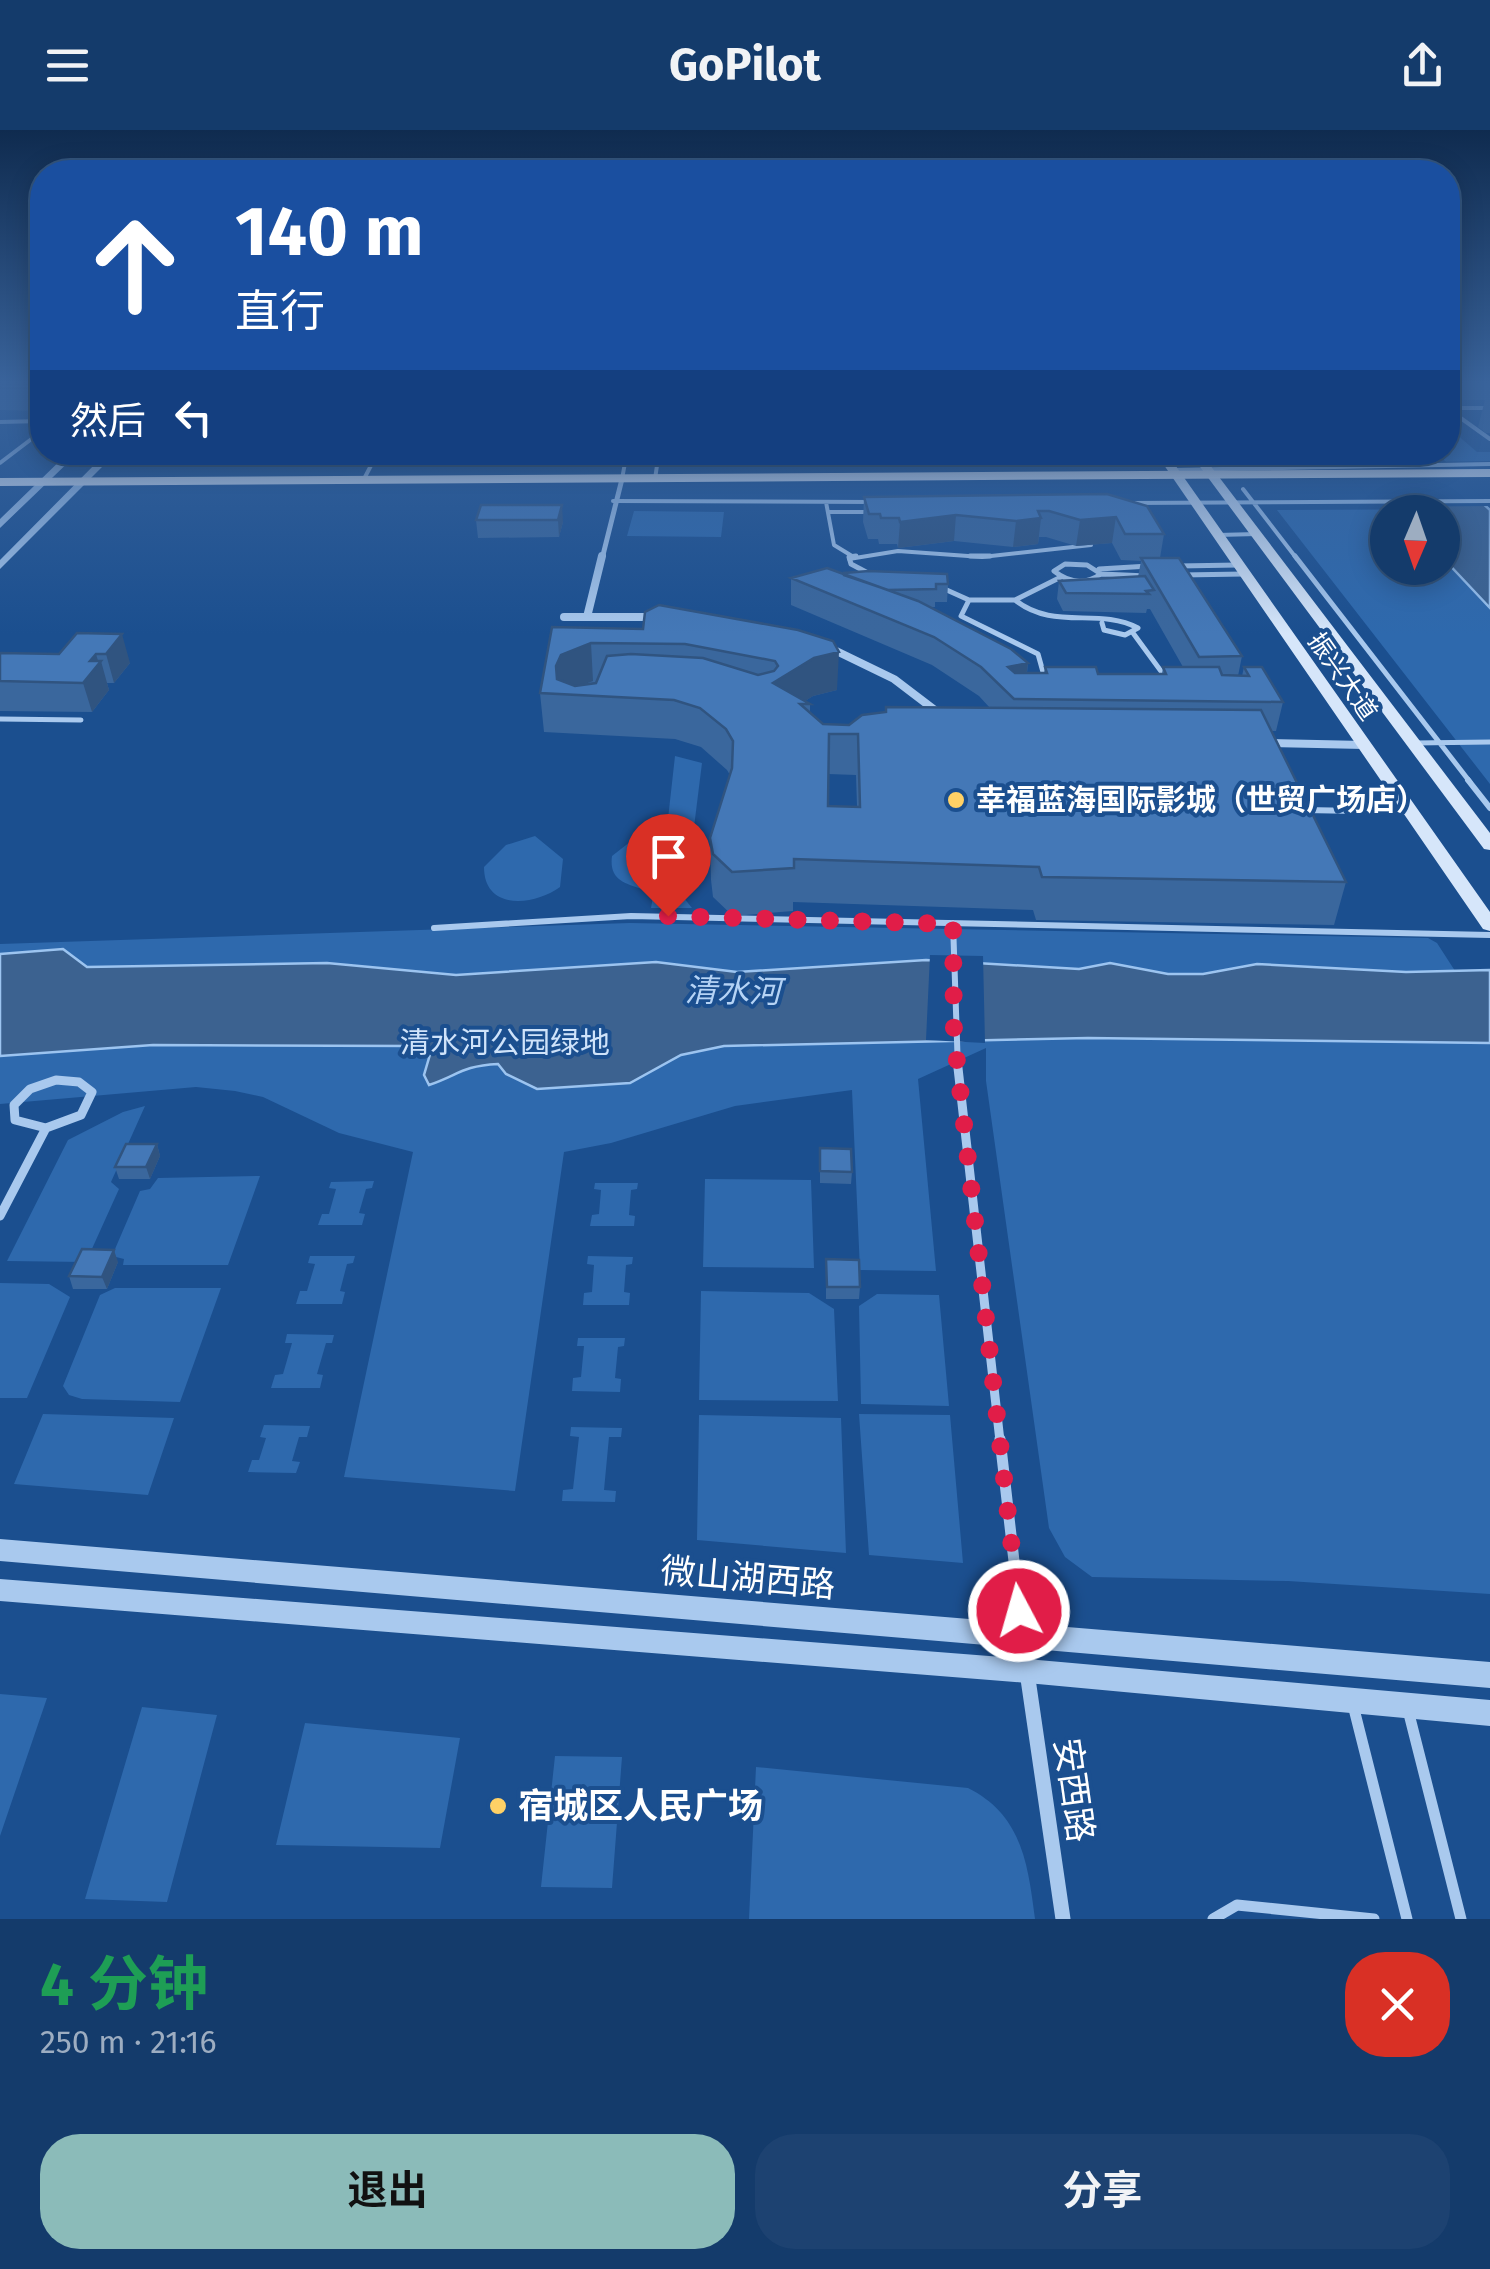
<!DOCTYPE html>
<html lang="zh">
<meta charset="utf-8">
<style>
body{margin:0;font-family:"Fira Sans","Noto Sans SC",sans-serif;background:#1d4271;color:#f1f3f6;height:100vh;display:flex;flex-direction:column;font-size:38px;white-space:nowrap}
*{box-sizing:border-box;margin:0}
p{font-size:32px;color:#9dadc1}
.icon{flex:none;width:55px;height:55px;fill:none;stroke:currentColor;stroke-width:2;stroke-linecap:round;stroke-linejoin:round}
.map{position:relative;height:1789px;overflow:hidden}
.panel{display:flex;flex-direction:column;background:#143b6b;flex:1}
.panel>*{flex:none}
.top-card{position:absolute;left:30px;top:30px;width:1430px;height:305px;border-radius:40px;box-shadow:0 5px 25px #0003,0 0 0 2px #33557e;background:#1a4fa0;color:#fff;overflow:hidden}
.needle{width:65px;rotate:182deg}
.fabs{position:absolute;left:1370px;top:365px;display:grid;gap:20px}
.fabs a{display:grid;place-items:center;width:90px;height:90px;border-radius:50%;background:#143b6b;box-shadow:0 5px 25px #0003,0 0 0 2px #33557e;font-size:50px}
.pin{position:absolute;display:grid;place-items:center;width:85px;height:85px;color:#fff;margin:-102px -42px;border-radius:50% 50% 50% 0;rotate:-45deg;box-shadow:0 0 10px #0007}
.pin .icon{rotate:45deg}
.me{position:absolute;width:110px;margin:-55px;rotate:354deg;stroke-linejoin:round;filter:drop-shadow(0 0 8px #0008)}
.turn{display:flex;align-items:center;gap:35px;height:210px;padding:0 40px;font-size:45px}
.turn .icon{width:130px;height:130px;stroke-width:2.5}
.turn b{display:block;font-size:70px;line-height:85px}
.then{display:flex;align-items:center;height:95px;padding:0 40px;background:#0003;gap:20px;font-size:38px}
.round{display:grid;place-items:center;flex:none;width:105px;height:105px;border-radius:40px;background:#1d4271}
.head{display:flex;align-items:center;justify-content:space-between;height:170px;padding:0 40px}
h1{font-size:60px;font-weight:700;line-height:75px;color:#1e9e55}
.cta{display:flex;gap:20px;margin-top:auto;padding:20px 40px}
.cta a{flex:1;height:115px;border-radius:40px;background:#8bbbb9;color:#111;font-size:40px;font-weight:700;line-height:115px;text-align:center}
.cta a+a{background:#1d4271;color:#f1f3f6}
header{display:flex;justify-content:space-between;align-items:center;height:130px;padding:0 40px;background:#143b6b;font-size:45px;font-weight:700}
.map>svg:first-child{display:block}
.green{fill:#2e69ad;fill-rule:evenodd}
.water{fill:#3c6290;stroke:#9cc4f0;stroke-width:2.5}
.pier{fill:#1b4f8f}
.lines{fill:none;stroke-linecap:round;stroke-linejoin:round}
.service-far4{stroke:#a9c9ee;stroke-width:4}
.service-far3{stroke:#a9c9ee;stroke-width:5}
.service-far2{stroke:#a9c9ee;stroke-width:6}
.service-far1{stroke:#a9c9ee;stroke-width:9}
.service{stroke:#a9c9ee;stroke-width:11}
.minor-far2{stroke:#a9c9ee;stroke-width:5}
.minor-far1{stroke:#a9c9ee;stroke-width:8}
.minor{stroke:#a9c9ee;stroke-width:15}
.tertiary{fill:#a9c9ee;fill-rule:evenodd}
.secondary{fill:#d6e6fa;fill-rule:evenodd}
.primary{fill:#f0f6ff;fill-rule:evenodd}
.wall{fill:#3a679d;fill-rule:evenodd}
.shaded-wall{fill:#305480}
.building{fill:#4478b7;stroke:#305480;stroke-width:2.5;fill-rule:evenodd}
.route{stroke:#e11d48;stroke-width:18;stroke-dasharray:0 32.4}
.poi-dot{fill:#ffd166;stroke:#1b4f8f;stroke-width:4}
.labels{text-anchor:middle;stroke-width:8;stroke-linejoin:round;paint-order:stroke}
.far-street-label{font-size:25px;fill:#fff;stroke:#1b4f8f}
.poi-label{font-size:30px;font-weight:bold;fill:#fff;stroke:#1b4f8f;text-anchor:start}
.park-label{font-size:30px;fill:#cfe3fa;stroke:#1b4f8f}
.water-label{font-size:32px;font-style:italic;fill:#b5d3f5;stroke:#1b4f8f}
.near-street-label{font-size:35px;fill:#fff;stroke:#1b4f8f}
.near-poi-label{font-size:35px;font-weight:bold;fill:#fff;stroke:#1b4f8f;text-anchor:start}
</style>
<header><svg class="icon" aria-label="menu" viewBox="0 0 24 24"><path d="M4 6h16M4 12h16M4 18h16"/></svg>GoPilot<svg class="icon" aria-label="share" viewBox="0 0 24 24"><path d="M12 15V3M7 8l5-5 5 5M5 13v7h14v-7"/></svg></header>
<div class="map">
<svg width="1490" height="1789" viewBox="0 0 1490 1789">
<rect width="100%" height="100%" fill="#1b4f8f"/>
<path class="green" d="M1448 297 1477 322H1490V331L1246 335 1231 323 1448 322Z
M1490 379V654L1277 380ZM1388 382H1442V438H1388Z
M634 381 724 382 721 407 627 406Z
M675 626 702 633 693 705 667 698Z
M535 706 563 729 560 757C534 776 484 781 484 737L506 715Z
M635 708H649L642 759C623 753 609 749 612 726Z
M663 710 680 723V763L692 778H651Z
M630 793 1428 808 1437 813 1490 895V1464L1288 1451 1092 1447 1065 1427 1049 1398 986 951V918L918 949 936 1141 860 1140 852 960 735 976 611 1013 564 1022 515 1361 344 1347 413 1022 339 1003 263 967 235 961 196 957 0 974V814Z
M145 976 111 1052 119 1059 86 1132 7 1131 68 1010 123 982Z
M260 1046 228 1135H123L124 1129 112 1126 140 1061 150 1059 158 1048Z
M705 1049 811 1050 814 1138 703 1137Z
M374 1051 372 1058 366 1059 359 1083 365 1084 362 1095H318L322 1084H329L336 1059 329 1058 331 1052Z
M595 1053H638L637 1059 631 1060 629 1085 635 1086 634 1096H590L592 1085 599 1084 601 1060 594 1059Z
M310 1126H355L353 1133 347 1134 340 1161 345 1162 342 1174H296L300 1161H307L315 1134 308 1133Z
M588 1126 633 1127 632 1134 626 1135 624 1162 630 1163 629 1175H583L584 1163 592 1162 594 1135 587 1134Z
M0 1153 49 1154 70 1167 27 1268H0Z
M115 1158H221L180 1272 82 1269 69 1265 63 1256 100 1165Z
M701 1161 809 1163 834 1179 838 1271 699 1270Z
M877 1164 939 1165 949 1276 861 1274 859 1176Z
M287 1204 334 1205 332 1213H326L317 1244 323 1245 320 1258H271L275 1245 283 1244 292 1213H285Z
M578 1208H625L624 1216 618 1217 615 1248 621 1249 620 1262 572 1261 573 1248 581 1247 584 1216H577Z
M43 1284 174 1288 148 1365 14 1354Z
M859 1284 950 1285 963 1433 869 1425Z
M699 1285 841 1288 846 1423 697 1410Z
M264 1295 310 1296 307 1307H299L292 1331 300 1332 296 1343 248 1342 252 1330H259L266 1308 260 1307Z
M571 1297 622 1298 621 1307H609L604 1360 616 1361 615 1372 562 1371 563 1360 573 1359 579 1307 570 1306Z
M0 1564 47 1568 0 1706Z
M142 1577 217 1585 167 1772 85 1769Z
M305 1593 460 1608 440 1718 276 1715Z
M555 1626 622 1627 612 1758 541 1757Z
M756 1637 968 1658C1022 1685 1028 1734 1035 1789H749Z"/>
<path class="water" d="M1345 323H1427L1490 380V478L1443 428 1442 382 1387 379 1343 334Z
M63 819 87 837 327 833 456 845 656 832 737 842 926 830 1079 839 1110 833 1168 844H1203L1257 834 1406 842 1490 840V913L1088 908 724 916 681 925 630 953 537 959 506 944 498 934C461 936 459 945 429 955L424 945 431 921 415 916 153 915 0 926V824Z"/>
<path class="pier" d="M1443 329 1490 376 1379 377 1338 335 1339 330Z
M930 825 983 826 985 913 926 910Z"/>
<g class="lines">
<path class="service-far4" d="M1450 278H1490
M1448 279 1490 309
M0 292 42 291
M0 333 42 301
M1172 340 1490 334
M364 349 378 322
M622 349 627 322
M655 349 659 322
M1243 359 1297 429
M613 371 874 372
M826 372 834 415 852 426
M1128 373 1490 371
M828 382H873
M1217 405 1257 404
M849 429 898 421 982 427 1091 415"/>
<path class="service-far3" d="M856 426 849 427 851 434 868 443
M970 426H990
M1295 426 1470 652
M1065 434 1087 435 1101 444C1085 455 1069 453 1054 441Z
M1178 436 1238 435
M1099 439 1149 436
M1101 444 1147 446
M1181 445 1244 444
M1061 447 1015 470C1054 501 1098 477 1138 498L1125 505 1104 500 1102 493
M940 457 969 470H1015
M969 470 961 486 1038 524 1043 542 1052 548
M1133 503 1166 548
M0 589 81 590
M1415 613 1490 612"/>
<path class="service-far2" d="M1468 650 1490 678
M1305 680 1411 682
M953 793 958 940
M434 798 631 786 1490 805"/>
<path class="service-far1" d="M958 938 1000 1311
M56 950 79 952 92 962 81 985 46 998 15 990 14 975 30 959Z
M0 1086 46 998"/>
<path class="service" d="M1000 1309 1026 1536
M1353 1575 1407 1789
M1408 1580 1461 1789
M1213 1789 1237 1775 1374 1789"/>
<path class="minor-far2" d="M602 429 622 349"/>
<path class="minor-far1" d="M564 487H658
M587 487 602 426
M826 516 894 549 940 584
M1265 613 1364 615"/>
<path class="minor" d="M1027 1542 1063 1789"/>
<path class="tertiary" d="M69 322H79L0 398V389Z
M107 322H117L0 439V430Z
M0 1409 1490 1532V1558L0 1431Z
M0 1449 1027 1529 1490 1570V1596L1027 1553 0 1471Z"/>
<path class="secondary" d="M1155 322H1166L1490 782V801L1483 799Z
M1189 322H1200L1490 703V720L1484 719Z"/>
<path class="primary" d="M1490 339V347L0 356V348Z"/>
</g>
<path class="wall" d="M0 254H42V281L0 280Z
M1448 254H1490V303H1486L1478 297 1485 270H1448Z
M149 322H186L181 328 150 324Z
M189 322H367L189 324Z
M400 322H577V324L400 325Z
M707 322H883V323L745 325Z
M924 322H1033L955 324Z
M1107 364 1164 404 1160 428 1242 526 1238 546H1242L1244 537 1283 572 1276 601H1272L1346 752 1334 795 1036 790 1033 780 793 772V781L733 786 713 767 711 750 710 708 730 645 727 640 701 617 675 609 544 602 540 563 552 497 643 499 659 475 837 560 813 566 805 571 810 574V582L823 594 849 595 990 578 979 566 932 535 791 475V448L844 445 948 454 947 472H935V477H930L1028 533 1027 543H1044L1045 537 1098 544H1162L1163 537H1183L1150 479H1147L1146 483 1063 481 1057 469 1059 451 1138 447 1141 431 1121 430 1112 413 1076 416 1046 407H1039L1038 414 1013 417 954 411 898 418 897 414H879L878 409H868L863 392 864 367ZM828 644 856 645 857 676H828Z
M481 375 563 392 559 407 478 408 476 390Z
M77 503 130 533 114 553H107L109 560 92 582 0 581V523L59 524Z
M157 1014 160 1026 150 1049H119L115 1037Z
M820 1018 852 1042 851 1054 820 1053Z
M826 1129 860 1157 859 1169H826Z
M118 1132 107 1159H73L69 1146Z"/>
<path class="shaded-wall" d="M562 375 563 392 559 407 558 390Z
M956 385 954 411 898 418 900 392Z
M1116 387 1112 413 1076 416 1080 390Z
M1041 388 1038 414 1013 417 1016 391Z
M122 504 130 533 114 553 106 524Z
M591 513 593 551 558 564 556 536 561 525Z
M839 522 837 560 813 566 773 592V553L814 528Z
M96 524 99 534 101 531 109 560 92 582 83 553 90 531Z
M1028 533 1024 562 1008 537Z
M157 1014 160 1026 150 1049 146 1037Z
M114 1120 118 1132 107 1159 102 1147Z"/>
<path class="building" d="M0 254H42V258H0Z
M1107 364 1147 376 1164 404H1125L1116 387 1080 390 1049 381H1038L1041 388 1016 391 956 385 900 392 899 388H881L880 384H869L864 367Z
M481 375H562L558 390H476Z
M1141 428H1179L1242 526 1199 527Z
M827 438 918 471 1011 519 1028 533 1008 537 1015 543H1047L1045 537H1096L1098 544H1166L1163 537H1219L1222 545 1249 546 1244 537H1262L1283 572 1014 569 981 537 934 507 791 448Z
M869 441 947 444 948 454H936V459L888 460 844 445V443Z
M1145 446 1154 460 1146 461 1149 464 1066 463 1059 451Z
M659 475 798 500 833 511 839 522 814 528 773 553 810 574H800L823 594 849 595 862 585 886 582V577L1261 580 1346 752 1042 747 1039 737 794 729V738L732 742 713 724 710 708 732 638 733 611 726 599 700 578 674 570 540 563 552 497 643 499 645 482ZM591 513 685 514 775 531 778 536 774 541 758 545 703 528 631 524 607 526 596 553 575 556 557 549 556 536 561 525ZM829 604H858L860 677 828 676Z
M77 503 122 504 106 524H96L90 531H101L83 553 0 551V523L59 524Z
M126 1014H157L146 1037H115Z
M820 1018 851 1019 852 1042 820 1041Z
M82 1119 114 1120 102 1147 69 1146Z
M826 1129 859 1130 860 1157H827Z"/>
<linearGradient id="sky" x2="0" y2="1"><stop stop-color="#0f2b4f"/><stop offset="0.5" stop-color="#39639b"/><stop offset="1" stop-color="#39639b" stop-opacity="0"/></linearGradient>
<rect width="1490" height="504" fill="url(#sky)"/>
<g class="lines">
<path class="route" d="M668 786 953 794 954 905 1019 1481"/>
</g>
<g class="poi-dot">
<circle cx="956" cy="670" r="10"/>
<circle cx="498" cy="1676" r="10"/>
</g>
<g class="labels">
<g class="far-street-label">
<text transform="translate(1343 546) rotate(55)" y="9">振兴大道</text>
</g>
<g class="poi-label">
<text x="976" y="680">幸福蓝海国际影城（世贸广场店）</text>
</g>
<g class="park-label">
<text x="505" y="923">清水河公园绿地</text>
</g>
<g class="water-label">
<text transform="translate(733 861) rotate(1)" y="11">清水河</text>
</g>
<g class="near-street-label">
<text transform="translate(748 1448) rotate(5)" y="12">微山湖西路</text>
<text transform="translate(1074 1660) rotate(82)" y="12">安西路</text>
</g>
<g class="near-poi-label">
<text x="518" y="1688">宿城区人民广场</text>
</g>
</g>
</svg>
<div class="fabs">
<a><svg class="needle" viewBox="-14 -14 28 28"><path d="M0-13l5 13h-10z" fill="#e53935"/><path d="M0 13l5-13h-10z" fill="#9dadc1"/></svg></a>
</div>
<div class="pin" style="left:668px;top:786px;background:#d93025"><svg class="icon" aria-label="arrive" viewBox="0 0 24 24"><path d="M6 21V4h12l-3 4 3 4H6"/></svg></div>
<svg class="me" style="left:1019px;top:1481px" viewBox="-20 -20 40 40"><circle r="17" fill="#e11d48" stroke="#fff" stroke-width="3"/><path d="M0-11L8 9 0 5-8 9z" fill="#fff"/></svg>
<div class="top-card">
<div class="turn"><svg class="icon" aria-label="ahead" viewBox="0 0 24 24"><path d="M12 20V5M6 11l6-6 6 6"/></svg><div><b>140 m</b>直行</div></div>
<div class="then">然后<svg class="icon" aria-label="left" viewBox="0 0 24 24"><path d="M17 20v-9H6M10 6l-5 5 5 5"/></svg></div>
</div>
</div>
<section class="panel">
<div class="head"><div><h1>4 分钟</h1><p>250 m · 21:16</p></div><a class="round" style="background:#d93025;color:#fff"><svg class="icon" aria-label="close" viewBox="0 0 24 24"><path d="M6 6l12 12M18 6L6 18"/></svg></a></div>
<div class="cta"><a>退出</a><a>分享</a></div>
</section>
